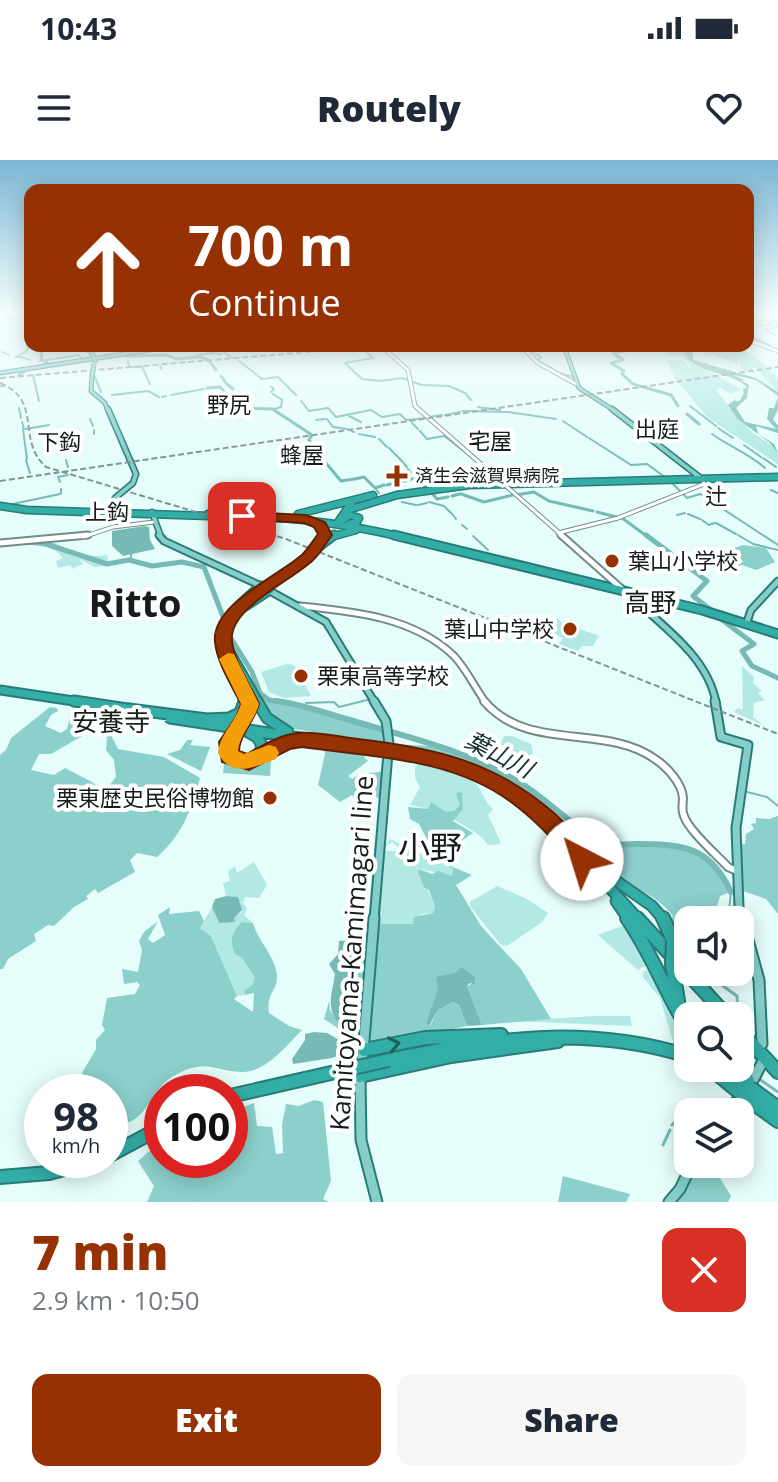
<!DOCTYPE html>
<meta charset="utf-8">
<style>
body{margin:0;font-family:"Open Sans","Noto Sans JP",sans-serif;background:#f6f6f7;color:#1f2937;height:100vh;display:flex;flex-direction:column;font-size:30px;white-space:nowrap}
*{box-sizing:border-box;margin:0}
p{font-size:26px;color:#747a83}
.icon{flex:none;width:44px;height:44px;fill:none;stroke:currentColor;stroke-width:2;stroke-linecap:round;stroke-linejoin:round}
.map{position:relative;height:1042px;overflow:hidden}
.drawer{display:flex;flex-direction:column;background:#fff;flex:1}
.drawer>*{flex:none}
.guide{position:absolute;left:24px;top:24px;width:730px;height:168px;border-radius:16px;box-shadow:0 4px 20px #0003;background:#963103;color:#fff;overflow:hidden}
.controls{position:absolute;left:674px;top:746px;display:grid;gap:16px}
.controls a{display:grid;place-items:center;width:80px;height:80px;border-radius:16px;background:#fff;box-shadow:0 4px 20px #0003;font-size:40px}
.speed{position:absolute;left:24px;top:914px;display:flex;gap:16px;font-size:40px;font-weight:700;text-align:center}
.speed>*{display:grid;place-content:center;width:104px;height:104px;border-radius:50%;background:#fff;box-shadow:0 4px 20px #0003;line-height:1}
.speed small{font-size:20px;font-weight:400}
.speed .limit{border:12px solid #d22;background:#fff;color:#111}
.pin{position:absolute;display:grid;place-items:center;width:68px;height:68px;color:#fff;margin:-34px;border-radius:16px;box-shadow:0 4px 12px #0006}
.me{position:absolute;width:88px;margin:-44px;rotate:320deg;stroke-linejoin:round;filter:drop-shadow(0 0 6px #0008)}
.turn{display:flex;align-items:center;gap:28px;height:168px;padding:0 32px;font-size:36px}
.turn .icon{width:104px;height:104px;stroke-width:2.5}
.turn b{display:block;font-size:56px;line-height:68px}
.round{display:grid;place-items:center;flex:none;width:84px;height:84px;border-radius:16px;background:#f6f6f7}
.headline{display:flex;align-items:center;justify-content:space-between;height:136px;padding:0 32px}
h1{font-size:48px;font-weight:800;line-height:60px;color:#963103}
.button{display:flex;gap:16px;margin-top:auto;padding:16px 32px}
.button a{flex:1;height:92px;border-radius:16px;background:#963103;color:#fff;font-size:32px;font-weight:800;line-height:92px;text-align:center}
.button a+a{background:#f6f6f7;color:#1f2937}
.status{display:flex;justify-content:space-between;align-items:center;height:56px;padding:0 40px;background:#fff;direction:ltr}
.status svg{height:22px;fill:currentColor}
header{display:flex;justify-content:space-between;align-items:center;height:104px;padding:0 32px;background:#fff;font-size:36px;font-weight:800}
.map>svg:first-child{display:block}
.green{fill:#b2e9e4}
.forest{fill:#8cd0cb}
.water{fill:#77bab5}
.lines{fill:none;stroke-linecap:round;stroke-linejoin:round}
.stream-far1{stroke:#77bab5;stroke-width:2}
.stream{stroke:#77bab5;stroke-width:3}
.river-far2{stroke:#77bab5;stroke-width:3}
.river-far1{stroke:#77bab5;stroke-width:5}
.river{stroke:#77bab5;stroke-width:6}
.secondary-far2-casing{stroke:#748a88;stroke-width:5}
.secondary-far1-casing{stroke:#748a88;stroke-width:9}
.secondary-casing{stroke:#748a88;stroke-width:10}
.primary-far4-casing{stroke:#287b76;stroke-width:5}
.primary-far3-casing{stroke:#287b76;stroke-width:7}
.primary-far2-casing{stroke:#287b76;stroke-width:9}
.primary-far1-casing{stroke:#287b76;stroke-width:11}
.primary-casing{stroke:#287b76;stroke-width:13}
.highway-far3-casing{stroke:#287b76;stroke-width:9}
.highway-far2-casing{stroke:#287b76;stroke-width:11}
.highway-far1-casing{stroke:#287b76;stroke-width:13}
.highway-casing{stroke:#287b76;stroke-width:16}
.secondary-far2{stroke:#fff;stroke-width:3}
.secondary-far1{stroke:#fff;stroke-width:5}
.secondary{stroke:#fff;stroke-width:6}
.primary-far4{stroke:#85ceca;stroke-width:3}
.primary-far3{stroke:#85ceca;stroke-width:4}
.primary-far2{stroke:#85ceca;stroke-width:5}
.primary-far1{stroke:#85ceca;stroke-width:7}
.primary{stroke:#85ceca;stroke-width:9}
.highway-far3{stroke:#33aea7;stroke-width:6}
.highway-far2{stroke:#33aea7;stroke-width:7}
.highway-far1{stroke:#33aea7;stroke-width:9}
.highway{stroke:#33aea7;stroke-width:12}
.rail{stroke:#829391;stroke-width:2;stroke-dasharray:6 3;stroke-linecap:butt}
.primary-bridge-far1-casing{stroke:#287b76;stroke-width:5;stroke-linecap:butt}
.primary-bridge-casing{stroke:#287b76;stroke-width:7;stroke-linecap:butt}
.highway-bridge-far3-casing{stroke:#287b76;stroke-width:9;stroke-linecap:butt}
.highway-bridge-far2-casing{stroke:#287b76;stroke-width:11;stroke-linecap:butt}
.highway-bridge-far1-casing{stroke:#287b76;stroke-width:13;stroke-linecap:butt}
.highway-bridge-casing{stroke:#287b76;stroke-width:16;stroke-linecap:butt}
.primary-bridge-far1{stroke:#85ceca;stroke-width:3}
.primary-bridge{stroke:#85ceca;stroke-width:4}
.highway-bridge-far3{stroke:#33aea7;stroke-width:6}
.highway-bridge-far2{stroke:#33aea7;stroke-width:7}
.highway-bridge-far1{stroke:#33aea7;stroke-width:9}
.highway-bridge{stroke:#33aea7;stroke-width:12}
.oneway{stroke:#225e5b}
.route{fill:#963103;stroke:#622002;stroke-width:2}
.slow{fill:#f59e0b}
.poi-dot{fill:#963103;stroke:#fff;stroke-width:3}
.labels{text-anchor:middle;stroke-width:8;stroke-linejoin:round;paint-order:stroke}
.far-poi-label{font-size:18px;fill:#141d1c;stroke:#fff;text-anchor:start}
.far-quarter-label{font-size:22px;fill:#141d1c;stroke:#fff}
.poi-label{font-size:22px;fill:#141d1c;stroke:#fff;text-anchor:start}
.water-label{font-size:24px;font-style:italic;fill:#0f322f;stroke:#fff}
.quarter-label{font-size:26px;fill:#141d1c;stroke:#fff}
.near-street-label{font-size:26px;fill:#141d1c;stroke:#fff}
.near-quarter-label{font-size:32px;fill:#141d1c;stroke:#fff}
.town-label{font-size:38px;font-weight:bold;fill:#141d1c;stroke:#fff}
</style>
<div class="status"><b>10:43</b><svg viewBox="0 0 49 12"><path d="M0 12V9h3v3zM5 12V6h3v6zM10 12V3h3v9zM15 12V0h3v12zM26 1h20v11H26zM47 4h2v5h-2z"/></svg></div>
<header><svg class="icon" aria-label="menu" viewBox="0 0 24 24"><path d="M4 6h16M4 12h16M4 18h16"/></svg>Routely<svg class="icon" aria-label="heart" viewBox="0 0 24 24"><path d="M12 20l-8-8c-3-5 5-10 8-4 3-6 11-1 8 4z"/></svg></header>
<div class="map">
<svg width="778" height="1042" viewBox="0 0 778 1042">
<rect width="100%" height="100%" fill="#e5fdfb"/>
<path class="green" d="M665 186H680L689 200 741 229 731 234 719 227 716 231 753 273 773 286 778 293V304L707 257 679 223 700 219 676 221 667 201 683 200 690 209V204L681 195 668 197Z
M704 186 743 187 740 188 756 197 778 218V232L754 207 752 210 757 214 741 209 740 201 737 202 740 205 708 193 709 198 701 192H705Z
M49 381C66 387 84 400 107 395L108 401H122L107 403 65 392C83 401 105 405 124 403L95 407 79 399 83 404 72 409 71 405 58 408 56 401 63 398C52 382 28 384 10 384Z
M557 458 561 462 599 476 593 486H582L578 491 559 484 563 478 555 475 553 477 542 465Z
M287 504 294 505 311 536 283 538 269 532 261 512Z
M742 506 754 517 753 523 762 531 758 533 765 540 754 543 753 557 765 566 734 552 738 548 743 550Z
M504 576H512L531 584 533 593 526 601 513 604 500 586Z
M423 601 439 602 440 608C451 614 463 613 473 621 482 628 484 642 493 649L488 655C493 666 497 673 501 684L488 685C475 666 448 661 430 644L428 649 410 645 420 627 415 618V607Z
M390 679 453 709 452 716 419 709 435 747 433 753 421 754 413 764H378L384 691H401L393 682 385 686Z
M254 702 267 725 259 738 245 737 243 743 247 749 244 755 253 763 243 762 242 798 255 818 254 823 244 831 245 835 237 836 211 776 200 768 212 747 219 763 242 752 238 737 226 736 223 723 230 721 228 711 235 706 237 713Z
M497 726 527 739 548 753 542 762 507 786 501 785 470 746V742Z
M627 764 647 800V805L638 810 598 775Z
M656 809 688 876V893L674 885 660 838 642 816 644 811Z
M596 856H630L632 866 513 861Z"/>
<path class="forest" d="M743 385 766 388 775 402 756 410 742 405 727 410 725 409 743 402 740 397 742 394 727 392 728 390Z
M262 537 285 545 308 547 386 572 387 584 282 567 267 553Z
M50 547 57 548 58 551 51 555 45 566 61 573 67 569 70 557 79 551 83 559 82 576 51 594H39L31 610 54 615 65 608 92 622 104 632 116 617 114 600 106 590 107 579 103 566 109 555 120 556 112 577 118 589 164 597 200 618C191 650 183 674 157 697L137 693 130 700 135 712 98 733 95 729 86 736 88 739 74 747 54 766 48 765 34 774 36 781 8 799 3 809H0V595L6 590 11 578Z
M187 580H193L190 585 210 587 201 611 167 594 180 590Z
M430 581C462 595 494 606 523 626 539 637 551 656 568 666 577 671 593 678 605 683 633 694 669 678 696 691 710 697 728 718 728 733L720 736 713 760H688V779L679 786 688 803C677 791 665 773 673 756 652 729 632 732 608 712 587 693 569 669 548 650 503 610 449 593 391 584L431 586Z
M323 584 386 593V596L366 593 364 597 368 601 348 616 352 619 358 615 385 611 384 629 380 631V638L373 637 371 644 358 647 352 635 340 642 318 625 325 594Z
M278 592 271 600 270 616 223 613 225 596 232 600Z
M462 632 463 649 453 661 473 673 439 696 428 692 430 685 419 664 410 659 408 647 428 649 431 642 446 652 454 651 460 645 456 633Z
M778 656V754L766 739 740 730 739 706H743L739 685 745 684 746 674 754 669 751 664 756 663V658L769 659Z
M441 702 472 715 456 725 481 766 521 809 551 859 482 865 467 826 476 822 469 813C435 813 438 838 426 863L430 866 438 850 453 842 459 845 467 866 374 885 367 880 378 764H413L414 757 433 753 435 747 429 730 424 727 418 712 419 709 432 714 438 711 452 716 453 709Z
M170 747 169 754 199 751 204 761 200 768 211 776 237 836 234 839 253 852 254 833 245 835 244 831 253 824 255 818 242 798 235 794C229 780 232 773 242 762L253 763C258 781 276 797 277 816 278 831 266 832 269 853L289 866 302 870C287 885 266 912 243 912 215 912 208 898 177 914 147 929 151 963 114 966L110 963V932H76L84 930 88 924 82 913 96 889V880L105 870 102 865 107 838 135 834 140 825 137 822 124 824 122 809 138 812 142 790 139 781 144 772 158 761 148 779 153 783 165 775 158 755Z
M362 795 369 796 362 865H355L347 874 324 859 329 841 330 850 340 864 355 856 350 836 354 831Z
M314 940 323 942 331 1021 323 1039 329 1042H147L154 1026 138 1001 162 980V1000H230V952L254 943 257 966 272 967 276 994 283 993 282 965 286 944 299 946Z
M696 1004H724L718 1015 731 1036 728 1042H677Z
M563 1016 630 1034 626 1042H558Z"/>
<path class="water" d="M686 186 693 189V200L756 218 778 232V236L756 220 733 215 747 221 741 220 749 225 747 238 736 248 745 262 776 269 767 259 769 248H774L778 237V249L773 260 778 265V273L756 266 758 274 774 284 778 293 770 283 738 259 728 245 736 239 735 241H740L744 233 742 226 743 229 747 227C729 210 693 215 682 189Z
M145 366 149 367 150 380 155 389 123 396 112 386V371Z
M226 736 238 737 242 750 234 758 235 762 219 763 212 747 215 739Z
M351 780 370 782 369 796 362 795 360 799 354 831 350 836 356 854 340 865C325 847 332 835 335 814L329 804 338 794 339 781Z
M461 807 475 817V825L470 823 467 826 482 865 467 866 459 845 453 842 438 850 429 866 426 863 438 829 436 817 455 813Z
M314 872 327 873 343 882 353 878 358 888 332 898 293 904 292 899 305 880V874Z"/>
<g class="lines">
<path class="stream-far1" d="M4 159 20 157
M748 162 778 161
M0 165 5 161
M767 169 778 167
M765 170 776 175
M24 175 25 179
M748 176 770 185
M27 185 28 190
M362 188 373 198 345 203 362 219 380 221 402 218 422 225 449 226 465 233 471 240
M331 191 354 189
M531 191 541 197 538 201 551 208
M2 192 9 195
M224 192 232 198
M212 193 221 194
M196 195 212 193
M21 197H16L27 191
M22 197 30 200
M40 201 79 195 81 198
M128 201 129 206
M239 201 262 219 278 217 284 223
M160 206 161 209
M131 207H142L150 224
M559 213 574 217
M18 215 25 212
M33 215 39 241
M94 215 101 232
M285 224 296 235
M0 226H4
M271 227 274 229 271 232
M273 234 281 239
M112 235 148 231 159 237
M171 235 204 229
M162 237 166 236
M301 241 309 251 328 248 336 257 371 250 382 257 400 254 406 260
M690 246 716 266
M478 247 500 250
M19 248 21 258
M275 249 281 247 282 240
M462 251 507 252
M508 252 556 259
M445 255 460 252
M349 256 361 262
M429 257 442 255
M90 259 93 266
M327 259 333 267 347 269
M316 260 325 259
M407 260 426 258
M563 261 587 277
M22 262 24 269
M412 263 418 269
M718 268 733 278
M23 269 27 299
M26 269 49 265
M94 270V274
M351 271 354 272
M420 271 427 279 444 276 455 284
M359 274 375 277
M712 274C730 287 748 293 765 308
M51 278 52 282
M589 278 631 305 647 304 666 318
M379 279 387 287
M456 285 466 293
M744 285 761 297
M53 287 62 286 63 290
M389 288 398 297
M399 298 407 307
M763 298 776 307
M26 300 30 313
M66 300 68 307
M408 309 416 317
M60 322 58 317 68 315
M671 322 687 338 700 334 722 344 720 347 778 385
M375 328 379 333
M61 329V333
M771 330 778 333
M402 342 416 345
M429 342 444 346
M8 345 60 334
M418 345 427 343
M445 347 452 354
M688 354 700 359
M453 355 456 359
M677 355 685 353
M702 360 709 365 714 363
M716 363 736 374
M462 365 467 369
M738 375 753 384 778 390
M473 376 488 390
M130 400 132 392
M306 543 334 542 339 547 371 539
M301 545H305
M747 632 767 637 778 646
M728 760 731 732"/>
<path class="stream" d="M711 812 716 821 737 836 738 856
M759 919 778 932
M672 965 693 943
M663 985 670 970"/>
<path class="river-far2" d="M109 186 120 188 127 196 167 195 176 199 200 197 208 200
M631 186V190L613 193 623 200 611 203 624 211 622 214 633 224 671 235 678 246
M210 202 216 210
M42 207 47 202 41 199 42 190 47 186
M221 216 226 223
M227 224 233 229
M207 228 220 227 226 234
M227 235 238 248 273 249
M242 240 248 246
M274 250 312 275 310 278
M687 254 699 264
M309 280 317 291
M321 297 341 321 354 319
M355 319 364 317 375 328 384 325
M387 325 417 318 427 329
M429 330 437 339 448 337
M461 334 484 342 513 335
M516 335 534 332 549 341 593 351
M452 336 460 334
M597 352 616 357
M622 358 648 377"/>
<path class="river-far1" d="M646 375 707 421 693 436 711 450
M29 382 46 384 107 404 129 400 152 406 182 402 204 407 225 462
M717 456 754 484 742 491 752 506 778 518
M229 475 252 512 260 533 269 540 290 543"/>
<path class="river" d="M276 541C301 544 322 552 346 559 408 577 467 590 522 624 552 643 573 669 607 682 616 686 627 684 637 684 684 684 710 687 731 732"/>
<defs>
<path id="secondary-far2" d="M748 180 778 191
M381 186 408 210 415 246 564 377
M533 186 527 192 538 203 578 225
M558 373 618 358 704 324 702 319
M83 377 113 367 154 362"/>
<path id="secondary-far1" d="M561 375 622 429
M0 383 88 375
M300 446C352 451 414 457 454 496 467 510 475 528 486 543"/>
<path id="secondary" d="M484 541C528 593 605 563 655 599 667 607 682 623 683 638 683 644 681 650 684 656 689 671 717 695 728 707L737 711"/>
<path id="primary-far4" d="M83 186 92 193 95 201
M564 186 579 228 615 251
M0 213 176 186
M92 216 91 231 105 243 108 251"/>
<path id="primary-far3" d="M108 249 136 314 133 323
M612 249 702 319
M106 352 115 338
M152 352 161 377"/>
<path id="primary-far2" d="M159 375 164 381 259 425 326 462 375 543
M625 431C658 463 708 495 716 543
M747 462 751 450 778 421"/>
<path id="primary-far1" d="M374 541 386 561 389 584
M715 541 721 577 748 585 736 668 739 747 742 760
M374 760 388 593"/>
<path id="primary" d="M742 758 759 820 762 884
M362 905 374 758
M360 916 361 980 377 1042
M750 926 763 901
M725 952 743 935
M669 1042 680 1029 692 1004"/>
<path id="highway-far3" d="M0 346 27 350 209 356
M351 349 397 335 469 325 778 317
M208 354C278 356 334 361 402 377
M298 354 373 335
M311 361 323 368V377
M341 361 350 355 359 358 357 362 349 364
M338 362 352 342
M331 377 356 370"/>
<path id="highway-far2" d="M323 375V380
M394 375 702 450 778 474
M321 385 334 375
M267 427 285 413
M241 449 270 430
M230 492 259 543
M0 530 87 543
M244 543C239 482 191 482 261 426"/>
<path id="highway-far1" d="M74 541 134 550
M257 541 267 558 288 572
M250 543 247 556 228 586 232 599C257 606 273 587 296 580
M129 549 207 559 229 558 240 553 244 541
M170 558 236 568
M242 569 432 598 467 608 508 629 559 672 639 760
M248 572 257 577 262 585 260 592 252 598
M573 679 612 718 652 746 664 760
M616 741 629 760"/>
<path id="highway" d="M627 758C652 794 665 831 688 869
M637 758 727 856
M663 758 673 780
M672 804 679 847
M740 871 778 912
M364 890 425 878 501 875
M389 900C493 879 584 864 688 896
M360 916 451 896 558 881
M755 931 778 948
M230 936 353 908
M750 941 778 961
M110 995 162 967
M0 1017 49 1013 98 1000"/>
</defs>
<use href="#secondary-far2" class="secondary-far2-casing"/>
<use href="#secondary-far1" class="secondary-far1-casing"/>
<use href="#secondary" class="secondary-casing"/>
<use href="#primary-far4" class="primary-far4-casing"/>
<use href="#primary-far3" class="primary-far3-casing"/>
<use href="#primary-far2" class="primary-far2-casing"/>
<use href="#primary-far1" class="primary-far1-casing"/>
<use href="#primary" class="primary-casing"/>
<use href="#highway-far3" class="highway-far3-casing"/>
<use href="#highway-far2" class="highway-far2-casing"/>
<use href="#highway-far1" class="highway-far1-casing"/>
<use href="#highway" class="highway-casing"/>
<use href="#secondary-far2" class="secondary-far2"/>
<use href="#secondary-far1" class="secondary-far1"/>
<use href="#secondary" class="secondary"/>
<use href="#primary-far4" class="primary-far4"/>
<use href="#primary-far3" class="primary-far3"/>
<use href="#primary-far2" class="primary-far2"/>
<use href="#primary-far1" class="primary-far1"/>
<use href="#primary" class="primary"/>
<use href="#highway-far3" class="highway-far3"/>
<use href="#highway-far2" class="highway-far2"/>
<use href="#highway-far1" class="highway-far1"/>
<use href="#highway" class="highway"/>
<path class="rail" d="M748 166 778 164
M0 218 379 186
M0 223C44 241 15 279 46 307L286 379 778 574
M0 321 778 207"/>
<defs>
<path id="primary-bridge-far1" d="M92 216 94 204"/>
<path id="primary-bridge" d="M115 338 133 323"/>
<path id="highway-bridge-far3" d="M209 356H216"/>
<path id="highway-bridge-far2" d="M286 414 321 385
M264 430 268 427"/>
<path id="highway-bridge-far1" d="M236 568 242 569"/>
<path id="highway-bridge" d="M672 804 673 780
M353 908 389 900
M710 908 750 941
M715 908 755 931
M729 908 748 921"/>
</defs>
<use href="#primary-bridge-far1" class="primary-bridge-far1-casing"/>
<use href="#primary-bridge" class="primary-bridge-casing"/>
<use href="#highway-bridge-far3" class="highway-bridge-far3-casing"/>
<use href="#highway-bridge-far2" class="highway-bridge-far2-casing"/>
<use href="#highway-bridge-far1" class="highway-bridge-far1-casing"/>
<use href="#highway-bridge" class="highway-bridge-casing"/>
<use href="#primary-bridge-far1" class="primary-bridge-far1"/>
<use href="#primary-bridge" class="primary-bridge"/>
<use href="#highway-bridge-far3" class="highway-bridge-far3"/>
<use href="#highway-bridge-far2" class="highway-bridge-far2"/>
<use href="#highway-bridge-far1" class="highway-bridge-far1"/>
<use href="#highway-bridge" class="highway-bridge"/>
</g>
<defs><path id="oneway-chevron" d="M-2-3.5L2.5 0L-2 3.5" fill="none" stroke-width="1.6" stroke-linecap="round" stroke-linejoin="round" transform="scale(2)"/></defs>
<use class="oneway" href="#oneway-chevron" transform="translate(394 884) rotate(-12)"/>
<linearGradient id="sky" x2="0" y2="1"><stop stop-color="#7bb6d4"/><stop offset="0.51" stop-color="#f3fefd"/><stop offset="1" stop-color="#f3fefd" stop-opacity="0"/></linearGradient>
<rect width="778" height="299" fill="url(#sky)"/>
<path class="route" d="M242 352 306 355 325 362 332 375C326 383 321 393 313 400 293 420 228 448 232 481 234 502 251 526 259 544 255 560 239 576 239 591L247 594C264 585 279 575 298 573 317 571 339 577 358 579 435 588 494 601 554 653 568 666 585 681 593 699L590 706 582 709C568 704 562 690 552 679 541 667 528 655 515 645 455 598 374 597 302 587L290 589 249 610 222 602 219 582 236 557 241 544C232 526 217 503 215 482 211 444 279 416 303 394 308 388 313 381 318 374L314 367 304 363 237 359V353Z"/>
<path class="slow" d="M228 493 234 494 259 544C255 560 239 575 238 591L244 594 269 585 276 587 279 593 276 599C254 607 232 619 218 593 220 574 235 563 241 544L219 499Z"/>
<g class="poi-dot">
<path d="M393 304h8v8h8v8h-8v8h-8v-8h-8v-8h8z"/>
<circle cx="612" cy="401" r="8"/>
<circle cx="570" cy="469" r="8"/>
<circle cx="301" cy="516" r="8"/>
<circle cx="270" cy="638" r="8"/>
</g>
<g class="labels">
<g class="far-poi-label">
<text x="415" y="322">済生会滋賀県病院</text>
</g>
<g class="far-quarter-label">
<text x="229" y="253">野尻</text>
<text x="657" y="277">出庭</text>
<text x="490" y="289">宅屋</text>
<text x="59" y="290">下鈎</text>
<text x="302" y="303">蜂屋</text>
<text x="716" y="344">辻</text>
<text x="107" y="360">上鈎</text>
</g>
<g class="poi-label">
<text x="628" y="409">葉山小学校</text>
<text x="554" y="477" text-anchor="end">葉山中学校</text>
<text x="317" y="524">栗東高等学校</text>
<text x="254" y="646" text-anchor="end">栗東歴史民俗博物館</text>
</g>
<g class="water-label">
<text transform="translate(499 595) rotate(27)" y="8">葉山川</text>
</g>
<g class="quarter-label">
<text x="650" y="452">高野</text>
<text x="111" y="571">安養寺</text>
</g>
<g class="near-street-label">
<text transform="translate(352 793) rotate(-86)" y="9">Kamitoyama-Kamimagari line</text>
</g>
<g class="near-quarter-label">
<text x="430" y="699">小野</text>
</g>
<g class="town-label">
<text x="135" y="457">Ritto</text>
</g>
</g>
</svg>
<div class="controls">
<a><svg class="icon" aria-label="sound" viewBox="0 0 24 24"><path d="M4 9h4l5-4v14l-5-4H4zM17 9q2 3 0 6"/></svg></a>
<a><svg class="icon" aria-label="search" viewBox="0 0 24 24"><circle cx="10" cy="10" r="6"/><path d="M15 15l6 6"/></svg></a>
<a><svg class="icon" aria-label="layers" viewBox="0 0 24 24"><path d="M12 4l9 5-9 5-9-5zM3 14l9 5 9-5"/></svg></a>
</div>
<div class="speed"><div>98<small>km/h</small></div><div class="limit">100</div></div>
<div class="pin" style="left:242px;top:356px;background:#d93025"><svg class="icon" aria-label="arrive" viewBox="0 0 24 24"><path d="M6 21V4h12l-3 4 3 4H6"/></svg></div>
<svg class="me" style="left:582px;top:699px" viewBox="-20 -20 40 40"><circle r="19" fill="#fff"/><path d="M0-13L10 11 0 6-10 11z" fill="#963103"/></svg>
<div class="guide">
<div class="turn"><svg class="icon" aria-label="ahead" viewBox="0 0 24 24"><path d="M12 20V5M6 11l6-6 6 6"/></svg><div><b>700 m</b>Continue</div></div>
</div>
</div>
<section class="drawer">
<div class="headline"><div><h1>7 min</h1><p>2.9 km · 10:50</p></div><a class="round" style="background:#d93025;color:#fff"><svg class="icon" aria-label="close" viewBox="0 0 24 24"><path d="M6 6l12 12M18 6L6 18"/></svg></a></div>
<div class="button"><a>Exit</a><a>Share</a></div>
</section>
